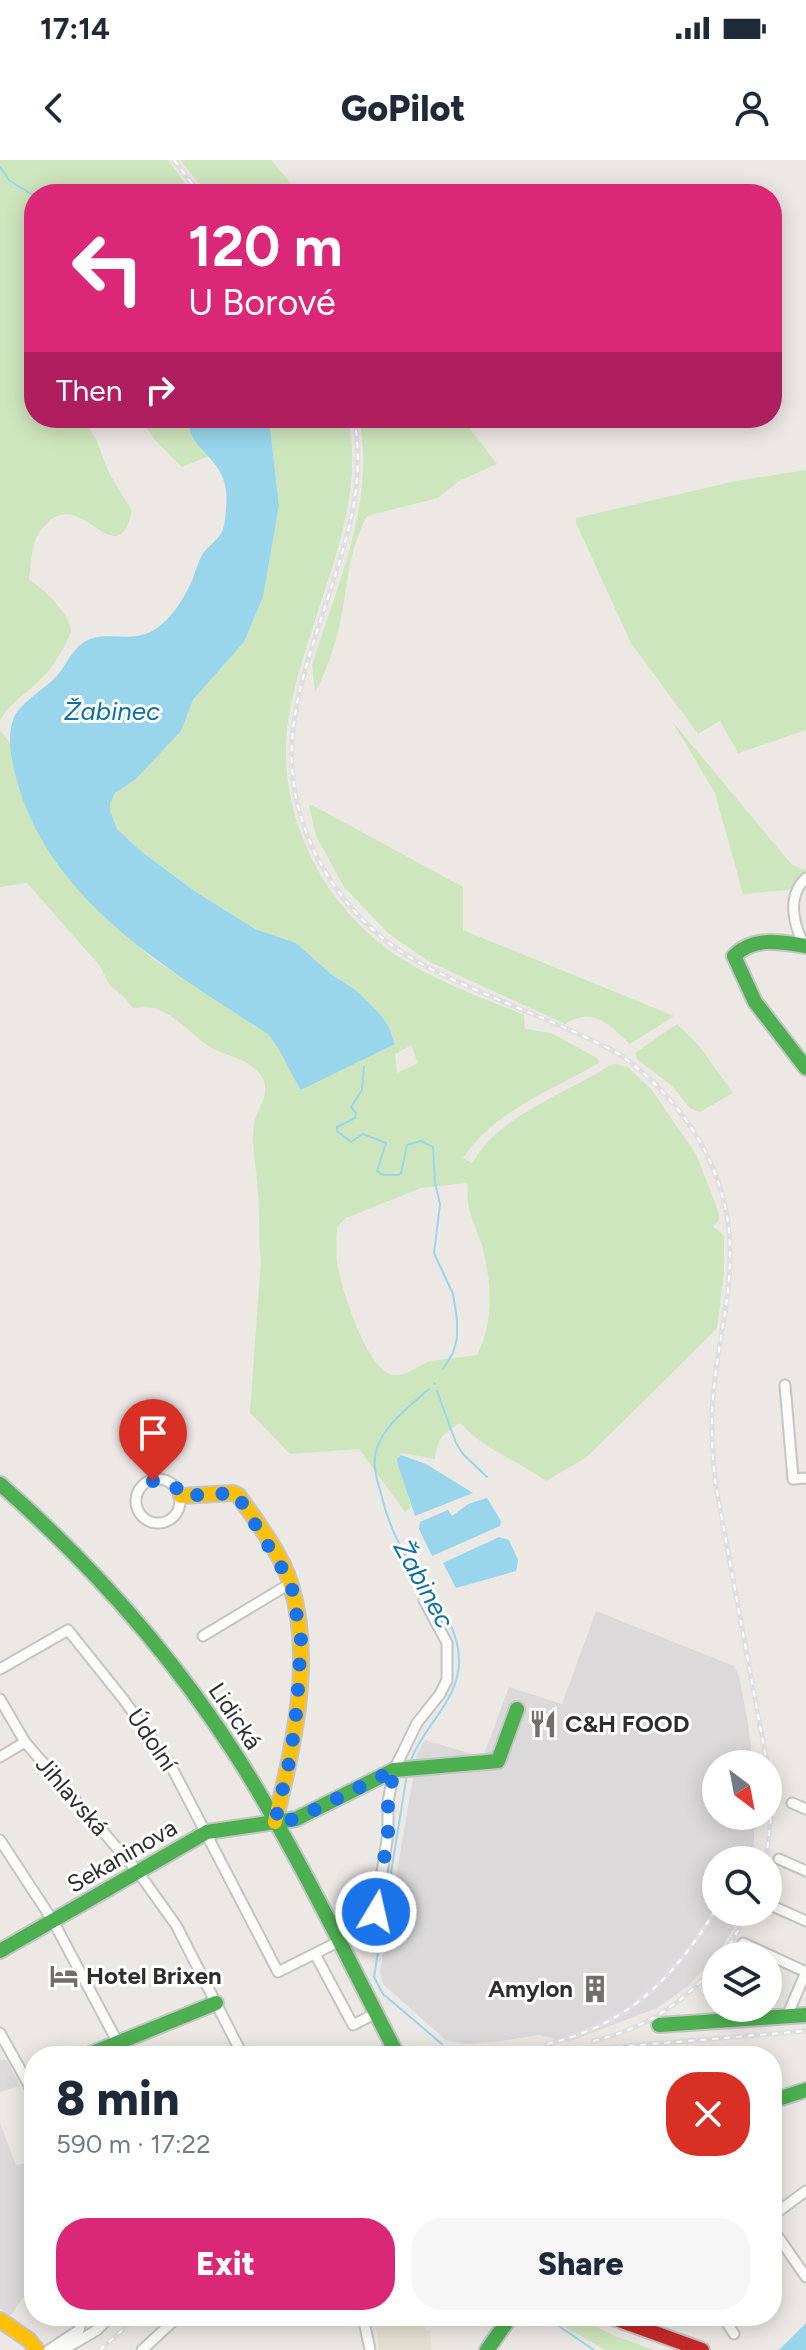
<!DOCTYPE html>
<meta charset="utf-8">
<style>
body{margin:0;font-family:Figtree,sans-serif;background:#f6f6f7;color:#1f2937;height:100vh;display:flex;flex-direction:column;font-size:30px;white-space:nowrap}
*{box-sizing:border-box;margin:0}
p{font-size:26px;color:#747a83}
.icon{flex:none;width:44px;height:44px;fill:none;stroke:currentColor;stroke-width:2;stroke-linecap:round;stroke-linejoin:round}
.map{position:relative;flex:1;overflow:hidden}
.drawer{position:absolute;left:24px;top:1886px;width:758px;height:280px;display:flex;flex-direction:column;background:#fff;border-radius:32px;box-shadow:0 4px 20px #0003}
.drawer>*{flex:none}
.top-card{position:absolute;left:24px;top:24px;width:758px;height:244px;border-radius:32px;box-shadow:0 4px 20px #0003;background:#db2777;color:#fff;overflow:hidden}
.needle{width:52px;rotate:148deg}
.fabs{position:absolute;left:702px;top:1590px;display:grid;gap:16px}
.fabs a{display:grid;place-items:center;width:80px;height:80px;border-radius:50%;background:#fff;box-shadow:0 4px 20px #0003;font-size:40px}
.pin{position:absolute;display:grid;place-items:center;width:68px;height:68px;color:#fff;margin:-82px -34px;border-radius:50% 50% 50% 0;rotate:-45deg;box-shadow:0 0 8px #0007}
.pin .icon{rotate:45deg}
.me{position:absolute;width:88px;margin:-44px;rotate:9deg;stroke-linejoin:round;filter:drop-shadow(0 0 6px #0008)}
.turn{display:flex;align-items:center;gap:28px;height:168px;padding:0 32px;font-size:36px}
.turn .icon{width:104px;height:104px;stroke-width:2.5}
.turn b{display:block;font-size:56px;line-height:68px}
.then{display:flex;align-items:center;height:76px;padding:0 32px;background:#0003;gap:16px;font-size:30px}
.round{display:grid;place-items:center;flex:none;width:84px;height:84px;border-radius:32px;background:#f6f6f7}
.head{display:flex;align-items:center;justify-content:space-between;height:136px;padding:0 32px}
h1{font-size:48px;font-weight:800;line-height:60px}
.primary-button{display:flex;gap:16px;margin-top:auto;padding:16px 32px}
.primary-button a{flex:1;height:92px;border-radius:32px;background:#db2777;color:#fff;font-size:32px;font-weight:800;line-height:92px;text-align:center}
.primary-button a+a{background:#f6f6f7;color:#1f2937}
.status{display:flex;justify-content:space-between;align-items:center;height:56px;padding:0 40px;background:#fff;direction:ltr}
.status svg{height:22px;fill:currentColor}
header{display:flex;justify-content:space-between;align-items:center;height:104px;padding:0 32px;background:#fff;font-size:36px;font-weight:800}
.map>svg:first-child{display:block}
.industrial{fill:#dcd9db}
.education{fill:#e6e0d3}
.green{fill:#cee6be;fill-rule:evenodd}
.water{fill:#99d6ec}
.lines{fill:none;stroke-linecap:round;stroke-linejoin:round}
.stream{stroke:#99d6ec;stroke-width:2}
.street-casing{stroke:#c5c4c5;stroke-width:13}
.fast-casing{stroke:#c5c4c5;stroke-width:18}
.slow-casing{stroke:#c5c4c5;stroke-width:18}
.jam-casing{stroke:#c5c4c5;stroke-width:18}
.street{stroke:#fcfcfb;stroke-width:9}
.fast{stroke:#4caf50;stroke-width:14}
.slow{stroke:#ffc107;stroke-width:14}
.jam{stroke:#c62828;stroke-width:14}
.rail-casing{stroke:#dfdfe1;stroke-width:5}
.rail{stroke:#fff;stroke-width:2;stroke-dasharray:6;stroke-linecap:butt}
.route{stroke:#1a73e8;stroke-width:14;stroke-dasharray:0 25.2}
.labels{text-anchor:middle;stroke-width:6;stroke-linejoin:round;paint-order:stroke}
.street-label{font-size:24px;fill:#2e2e2e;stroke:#fff}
.poi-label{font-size:24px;font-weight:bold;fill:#2e2e2e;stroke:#fff;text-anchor:start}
.water-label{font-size:26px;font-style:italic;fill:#0d6fa3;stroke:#fff}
</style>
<div class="status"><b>17:14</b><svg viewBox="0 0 49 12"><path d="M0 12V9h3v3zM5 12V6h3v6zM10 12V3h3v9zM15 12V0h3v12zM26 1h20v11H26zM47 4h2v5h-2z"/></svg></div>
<header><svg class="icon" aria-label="back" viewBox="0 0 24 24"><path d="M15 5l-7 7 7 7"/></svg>GoPilot<svg class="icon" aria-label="person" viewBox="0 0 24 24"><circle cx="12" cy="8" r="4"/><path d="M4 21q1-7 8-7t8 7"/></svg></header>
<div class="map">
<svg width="806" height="2190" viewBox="0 0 806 2190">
<rect width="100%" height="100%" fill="#ece8e4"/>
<path class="industrial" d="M596 1451 734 1506 739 1516 748 1563 753 1604H716V1656H755L753 1700H716V1752H743L720 1791 689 1825 657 1848 568 1882 539 1875 494 1882 468 1884 447 1881 383 1824 380 1812 417 1594 425 1580 483 1597 509 1527 562 1544Z
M0 1900H7L20 1926 0 1932Z
M0 1963 16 2005 34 2002V2128L26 2139 23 2138 10 2156 0 2149Z"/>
<path class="education" d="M374 2156H420L425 2163V2171L429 2170 432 2190H379Z"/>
<path class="green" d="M0 0H168L193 34H34V258H83L96 279 109 313 132 351C118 412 87 340 55 357 46 362 39 371 35 381 31 392 31 407 29 419 42 428 72 455 71 472 64 489 53 507 40 520 25 535 10 542 0 561Z
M180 0H271L300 34H207Z
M140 258H185L197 284 209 296 182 307 155 280Z
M269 258H348C362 327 338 389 317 454 304 496 288 539 286 584 283 670 331 754 402 799 440 823 483 838 524 855L525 869 551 873 597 898 599 903C552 930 494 951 463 998L472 1003C502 953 562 936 609 906L615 904 628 907 651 929 696 994 718 1050 719 1060 713 1066 724 1076V1112L717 1168 587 1297 546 1321C517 1300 484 1290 460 1263 444 1273 437 1279 435 1299L403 1293 398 1297 411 1347 405 1352 359 1289 290 1294 250 1253 261 1100C258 1077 260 1055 258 1032 257 1009 251 989 254 965 256 948 274 933 260 914 247 897 223 896 207 885 190 873 176 856 157 849 148 846 141 848 133 848L123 836 110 826 100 806 27 723 0 727V570L10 583 13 606 94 745 153 799 268 874C282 891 289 911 301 930L395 884 389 867 380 854 357 831 331 814 296 783 255 769 196 732 142 692 117 669 110 650V643L115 633 136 619 181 571 193 540 244 482 263 437 279 346ZM411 885 418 903 397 913 395 894ZM467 1023C468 1031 467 1040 469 1048 472 1062 480 1076 483 1090 492 1126 494 1162 477 1195 461 1198 443 1198 428 1202 416 1206 409 1216 394 1215 369 1213 345 1138 340 1116 335 1100 336 1083 337 1067L346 1058 421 1028Z
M359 258H462L497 304 459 321 438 338 367 356C348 391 348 425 340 463 335 488 326 510 315 533L312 505C337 425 376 343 359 258Z
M806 310V570L738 593 720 561 698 574 631 483 576 363V358L736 321Z
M672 561 792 705 806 710V719L788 730 743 734 715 633Z
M309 645H312L463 727V770L674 856 630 884C610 865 593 846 565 864L428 801 388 773 344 727 316 676Z
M677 864 700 887 733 933 700 952 690 948 671 925 638 900 635 893Z
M547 2156H575L615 2176 654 2190H605Z"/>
<path class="water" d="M185 258H269L279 346 263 437 244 482 193 540 181 571 136 619 115 633 110 643V650L117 669 142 692 196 732 255 769 296 783 331 814 357 831 380 854 389 867 395 884 301 930C289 911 282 891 268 874 168 809 48 741 16 617 11 599 5 569 17 552 26 540 42 530 53 520 65 509 70 491 84 482 103 470 127 482 148 473 170 463 184 439 193 418 196 410 198 402 202 395 207 387 217 381 222 372 226 363 227 340 226 330 223 309 211 300 198 285 192 278 189 267 185 258Z
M401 1295 426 1304 473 1333 415 1356 398 1305 397 1299Z
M487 1338 501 1361 500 1366 432 1396 419 1369 420 1362 448 1350 452 1356 468 1344Z
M499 1377 509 1380 518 1400 516 1411 456 1428 443 1403Z
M806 2163V2190H779Z"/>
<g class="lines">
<path class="stream" d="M0 7 9 20 34 36
M364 907 362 930 351 947 356 953 355 958 337 967V971L351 982 363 974 386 983 377 1011 383 1015H399L401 1013 407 985 421 981 433 987 435 1023 440 1044 434 1093 453 1134 457 1159V1178L453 1193 443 1209
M434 1223 435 1224
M437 1231 456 1283 463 1294 487 1317
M410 1604C421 1567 460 1541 459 1500 459 1463 429 1433 410 1403 396 1381 386 1356 380 1330 376 1317 372 1302 377 1288 386 1263 410 1246 429 1229
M407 1614 374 1817 383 1834 442 1884
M544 2156 594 2190"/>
<defs>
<path id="street" d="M804 785C793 763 787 736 806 718
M785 1225 793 1319 806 1318
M136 1341a22 22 0 1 1 44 0a22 22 0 1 1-44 0Z
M203 1476 291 1423
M0 1509 68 1470 124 1540 171 1606 278 1812 338 1782
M0 1539 25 1582 138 1712 176 1765 243 1896
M0 1597 25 1582
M792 1643 806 1649
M0 1680 53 1761 125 1896
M779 1699 806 1711
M768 1744 806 1761
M372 1778 388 1673V1642L394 1610 417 1563 440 1534 447 1520V1483L424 1440
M743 1783 806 1812
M315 1794 353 1865 376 1853
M787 1856 806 1812
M0 1873 29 1925 34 1942
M695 1893V1896
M772 2056 806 2031
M772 2068 806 2117
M363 2156 370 2190
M723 2156 734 2174
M49 2190 79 2170 83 2156
M63 2190 97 2170 111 2156
M142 2190 179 2156"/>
<path id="fast" d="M806 786C781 782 754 776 734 796L755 842 806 908
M0 1324C90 1403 169 1491 234 1592 296 1689 345 1794 398 1896
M0 1791 207 1672 296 1659 394 1610 498 1601 517 1549
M659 1865 806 1855
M85 1896 216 1843
M772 1941 806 1930
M487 2190 511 2156"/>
<path id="slow" d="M181 1336 233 1333 238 1335C257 1362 281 1393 291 1425 314 1502 293 1586 275 1662
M0 2160 29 2180 37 2190"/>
<path id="jam" d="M608 2156 702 2190"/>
</defs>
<use href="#street" class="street-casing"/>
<use href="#fast" class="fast-casing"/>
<use href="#slow" class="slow-casing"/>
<use href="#jam" class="jam-casing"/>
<use href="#street" class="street"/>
<use href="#fast" class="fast"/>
<use href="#slow" class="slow"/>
<use href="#jam" class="jam"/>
<defs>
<path id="rail" d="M174 0 200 34
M354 258C368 330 341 397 319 465 307 503 294 542 292 583 287 673 342 761 420 803 484 838 555 859 619 894 684 940 731 1012 730 1095 730 1140 718 1184 714 1229 710 1260 712 1290 715 1321L767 1604
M766 1700 772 1648 768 1609
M723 1796 749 1752
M593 1881C642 1870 684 1843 716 1805
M547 1884C628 1865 674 1818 716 1749
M458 1896 521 1889
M509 1896 806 1871
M100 2190 138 2156"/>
</defs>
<use href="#rail" class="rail-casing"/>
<use href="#rail" class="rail"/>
</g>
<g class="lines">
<path class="route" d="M153 1321C166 1321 177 1324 181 1336L236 1333 291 1423 301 1480 297 1546 291 1594 275 1662 296 1659 394 1610 388 1642V1673L376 1752"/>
</g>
<defs>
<symbol id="restaurant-bare" viewBox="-9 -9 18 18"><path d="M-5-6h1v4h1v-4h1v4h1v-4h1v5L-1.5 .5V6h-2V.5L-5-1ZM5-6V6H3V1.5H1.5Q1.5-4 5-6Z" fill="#706f6e" stroke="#fff" stroke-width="2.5" paint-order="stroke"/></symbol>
<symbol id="hotel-bare" viewBox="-9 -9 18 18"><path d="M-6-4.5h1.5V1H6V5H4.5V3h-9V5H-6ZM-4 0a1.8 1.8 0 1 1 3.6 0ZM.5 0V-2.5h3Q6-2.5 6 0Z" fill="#706f6e" stroke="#fff" stroke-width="2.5" paint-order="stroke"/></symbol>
<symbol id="building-bare" viewBox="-9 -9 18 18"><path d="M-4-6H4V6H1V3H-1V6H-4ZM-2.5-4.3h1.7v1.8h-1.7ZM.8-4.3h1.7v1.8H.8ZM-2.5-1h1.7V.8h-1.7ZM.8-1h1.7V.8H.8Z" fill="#706f6e" stroke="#fff" stroke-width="2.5" paint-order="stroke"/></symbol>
</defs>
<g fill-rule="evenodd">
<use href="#restaurant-bare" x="523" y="1544" width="40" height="40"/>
<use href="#hotel-bare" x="44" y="1796" width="40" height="40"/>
<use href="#building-bare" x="575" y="1809" width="40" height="40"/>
</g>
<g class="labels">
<g class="street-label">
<text transform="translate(235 1556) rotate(56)" y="8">Lidická</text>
<text transform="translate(152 1580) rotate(56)" y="8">Údolní</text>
<text transform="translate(72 1636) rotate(49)" y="8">Jihlavská</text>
<text transform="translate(122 1696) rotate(-30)" y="8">Sekaninova</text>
</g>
<g class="poi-label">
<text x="565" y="1572">C&amp;H FOOD</text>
<text x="86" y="1824">Hotel Brixen</text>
<text x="573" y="1837" text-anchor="end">Amylon</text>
</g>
<g class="water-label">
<text x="112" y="560">Žabinec</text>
<text transform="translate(424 1424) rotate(61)" y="9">Žabinec</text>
</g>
</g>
</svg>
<div class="fabs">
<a><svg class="needle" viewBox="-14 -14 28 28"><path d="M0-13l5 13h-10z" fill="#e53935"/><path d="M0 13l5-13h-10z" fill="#747a83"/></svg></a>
<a><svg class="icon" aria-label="search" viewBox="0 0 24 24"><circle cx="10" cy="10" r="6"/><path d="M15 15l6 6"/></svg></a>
<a><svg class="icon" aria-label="layers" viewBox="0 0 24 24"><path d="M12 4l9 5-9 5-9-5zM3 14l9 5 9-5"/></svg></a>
</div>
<div class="pin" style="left:153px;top:1321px;background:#d93025"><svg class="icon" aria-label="arrive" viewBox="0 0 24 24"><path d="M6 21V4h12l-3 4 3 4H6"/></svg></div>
<svg class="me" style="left:376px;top:1752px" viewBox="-20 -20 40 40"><circle r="17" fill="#1a73e8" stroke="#fff" stroke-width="3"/><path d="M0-11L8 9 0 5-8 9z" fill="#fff"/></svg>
<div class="top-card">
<div class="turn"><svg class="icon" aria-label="left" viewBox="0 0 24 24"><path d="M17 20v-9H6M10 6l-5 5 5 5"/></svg><div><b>120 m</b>U Borové</div></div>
<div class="then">Then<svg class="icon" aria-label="right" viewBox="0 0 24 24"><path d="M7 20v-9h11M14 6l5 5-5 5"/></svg></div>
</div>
<section class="drawer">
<div class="head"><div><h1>8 min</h1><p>590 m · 17:22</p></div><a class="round" style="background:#d93025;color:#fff"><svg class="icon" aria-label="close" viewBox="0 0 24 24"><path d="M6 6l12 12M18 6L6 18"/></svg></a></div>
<div class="primary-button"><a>Exit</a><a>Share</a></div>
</section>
</div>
